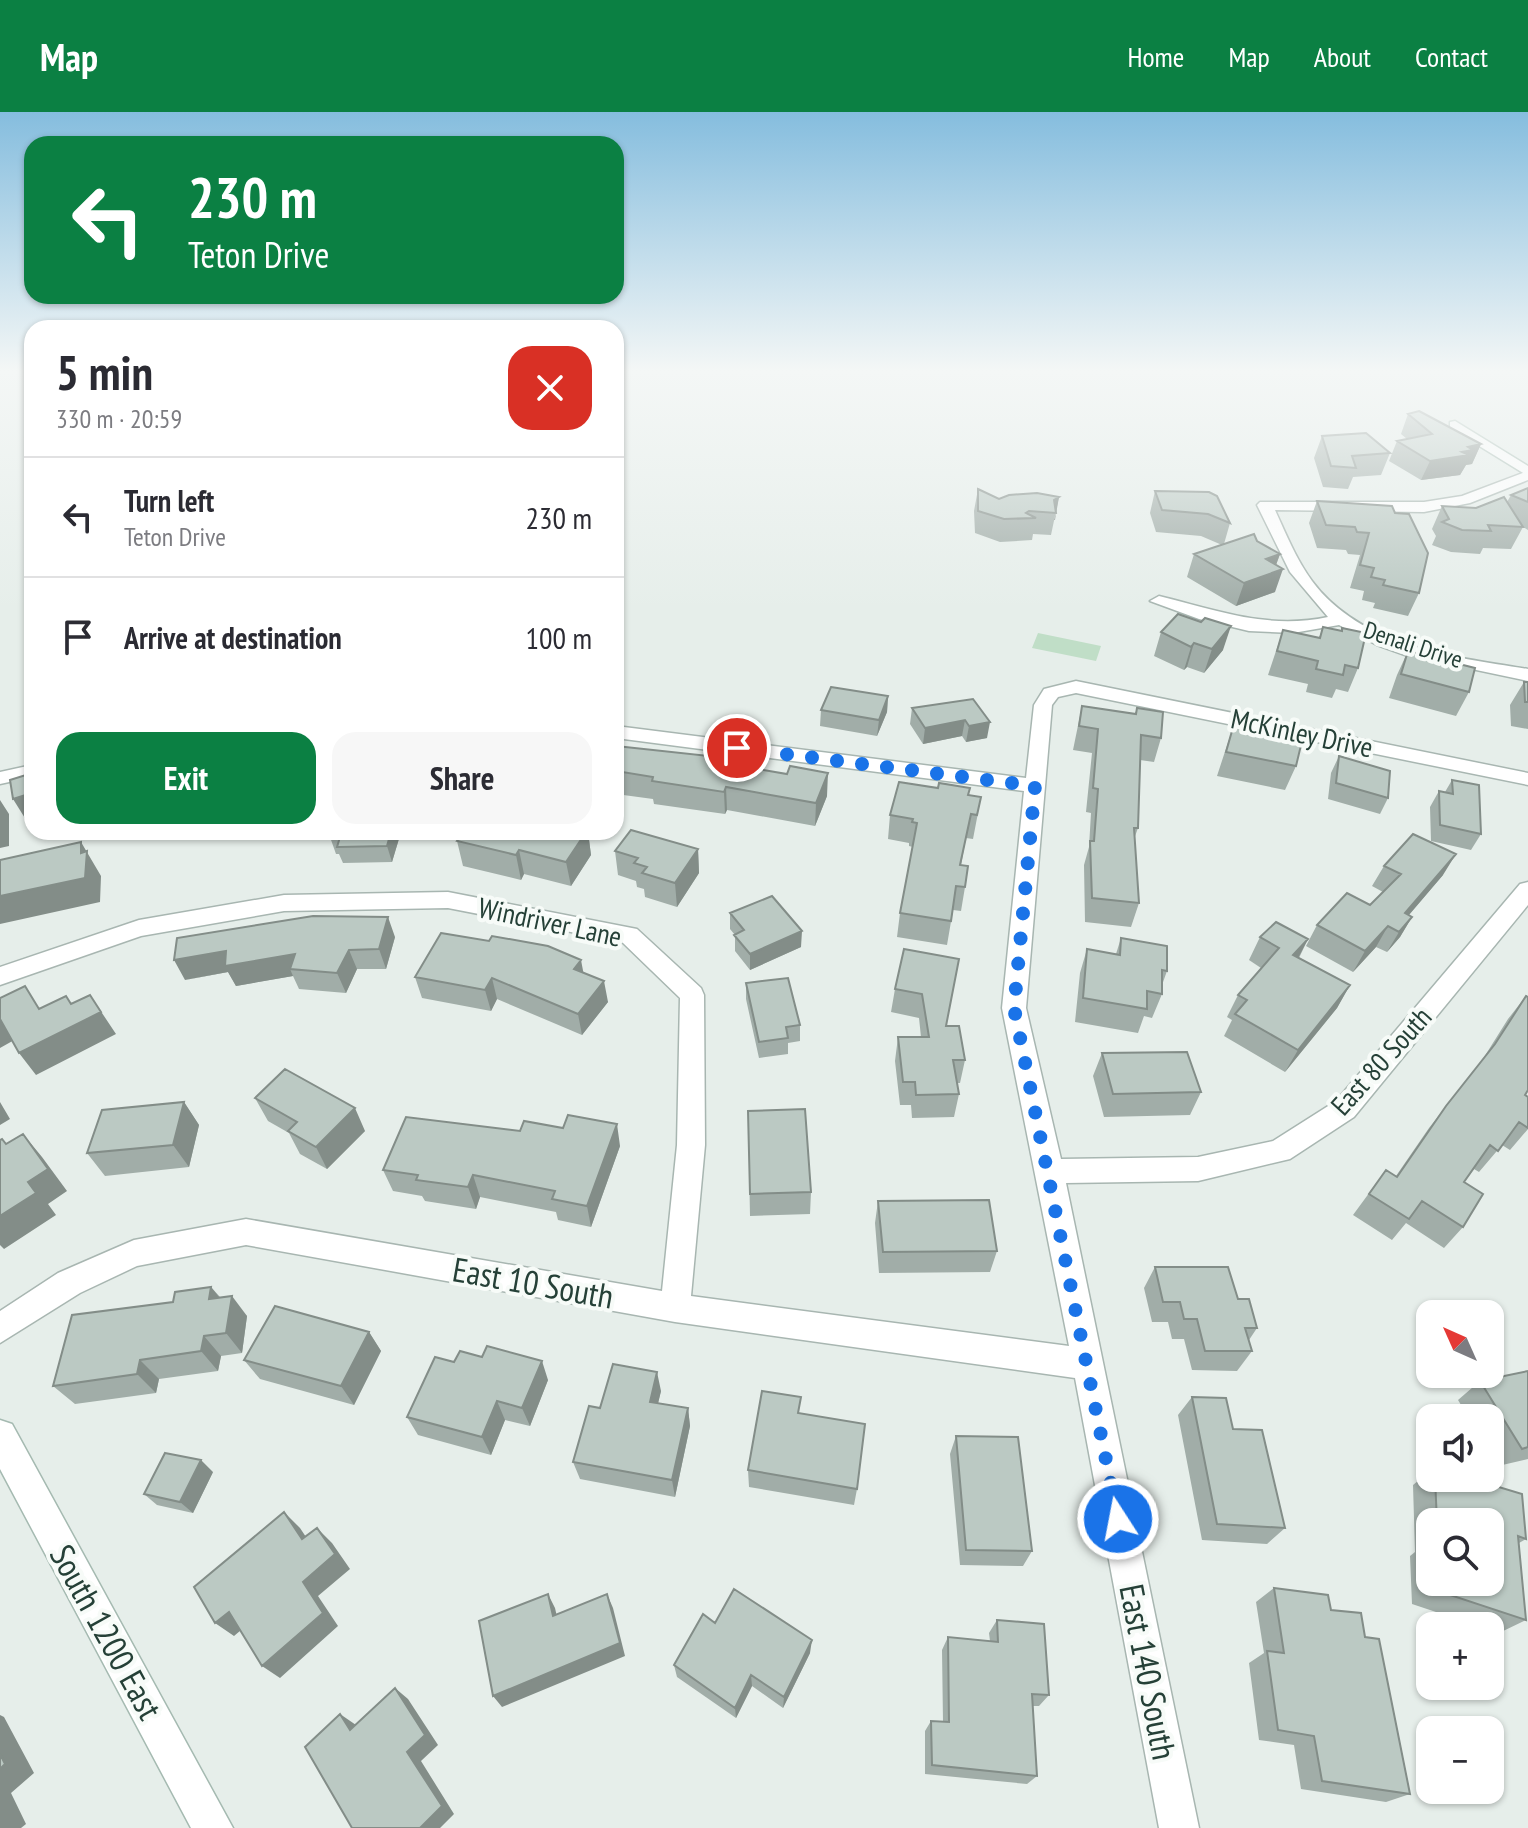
<!DOCTYPE html>
<meta charset="utf-8">
<style>
body{margin:0;font-family:"PT Sans Narrow",sans-serif;background:#f7f7f7;color:#2b2b33;height:100vh;display:flex;flex-direction:column;font-size:30px;white-space:nowrap}
*{box-sizing:border-box;margin:0}
p{font-size:26px;color:#7c7c81}
.icon{flex:none;width:44px;height:44px;fill:none;stroke:currentColor;stroke-width:2;stroke-linecap:round;stroke-linejoin:round}
.map{position:relative;flex:1;overflow:hidden}
.sheet{position:absolute;left:24px;top:208px;width:600px;height:520px;display:flex;flex-direction:column;background:#fff;border-radius:24px;box-shadow:0 2px 6px #0004}
.sheet>*{flex:none}
.top-card{position:absolute;left:24px;top:24px;width:600px;height:168px;border-radius:24px;box-shadow:0 2px 6px #0004;background:#0b8043;color:#fff;overflow:hidden}
.needle{width:52px;rotate:315deg}
.buttons{position:absolute;left:1416px;top:1188px;display:grid;gap:16px}
.buttons a{display:grid;place-items:center;width:88px;height:88px;border-radius:16px;background:#fff;box-shadow:0 2px 6px #0004;font-size:40px}
.pin{position:absolute;display:grid;place-items:center;width:68px;height:68px;color:#fff;margin:-34px;border:4px solid #fff;border-radius:50%;box-shadow:0 2px 8px #0007}
.me{position:absolute;width:88px;margin:-44px;rotate:349deg;stroke-linejoin:round;filter:drop-shadow(0 0 6px #0008)}
.turn{display:flex;align-items:center;gap:28px;height:168px;padding:0 32px;font-size:36px}
.turn .icon{width:104px;height:104px;stroke-width:2.5}
.turn b{display:block;font-size:56px;line-height:68px}
.round{display:grid;place-items:center;flex:none;width:84px;height:84px;border-radius:24px;background:#f7f7f7}
.overview{display:flex;align-items:center;justify-content:space-between;height:136px;padding:0 32px}
h1{font-size:48px;font-weight:700;line-height:60px}
.action{display:flex;gap:16px;margin-top:auto;padding:16px 32px}
.action a{flex:1;height:92px;border-radius:24px;background:#0b8043;color:#fff;font-size:32px;font-weight:700;line-height:92px;text-align:center}
.action a+a{background:#f7f7f7;color:#2b2b33}
ul{padding:0;list-style:none}
li{display:flex;align-items:center;gap:24px;height:120px;padding:0 32px;border-top:2px solid #e1e1e2}
li div{flex:1}
li b{display:block;font-size:30px}
li em{font-style:normal}
header{display:flex;align-items:center;gap:48px;box-sizing:border-box;height:112px;padding:0 40px;background:#0b8043;color:#fff}
header strong{font-size:38px}
nav{display:flex;gap:44px;margin-inline-start:auto;font-size:28px}
.map>svg:first-child{display:block}
.green{fill:#c0dec7}
.lines{fill:none;stroke-linecap:round;stroke-linejoin:round}
.street-casing{stroke:#a8b6b1;stroke-width:3}
.secondary-casing{stroke:#a5bab1;stroke-width:3}
.street{fill:#fff;fill-rule:evenodd}
.secondary{fill:#fff;fill-rule:evenodd}
.wall{fill:#a1ada8;fill-rule:evenodd}
.shaded-wall{fill:#838d88}
.building{fill:#bbc9c3;stroke:#838d88;stroke-width:2}
.route{stroke:#1a73e8;stroke-width:14;stroke-dasharray:0 25.2}
.labels{text-anchor:middle;stroke-width:8;stroke-linejoin:round;paint-order:stroke}
.far-street-label{font-size:24px;fill:#254037;stroke:#f7fbf8}
.street-label{font-size:28px;fill:#254037;stroke:#f7fbf8}
.near-street-label{font-size:34px;fill:#254037;stroke:#f7fbf8}
</style>
<header>
<strong>Map</strong>
<nav><a>Home</a><a>Map</a><a>About</a><a>Contact</a></nav>
</header>
<div class="map">
<svg width="1528" height="1716" viewBox="0 0 1528 1716">
<rect width="100%" height="100%" fill="#e6eeea"/>
<path class="green" d="M1038 521 1101 534 1096 549 1032 536Z"/>
<g class="lines">
<defs>
<path id="street" d="M1528 359V368L1470 391 1424 400 1275 398C1286 422 1296 447 1312 469 1361 535 1453 545 1528 557V569L1405 543 1377 533 1339 513 1293 521 1249 519 1199 507 1150 489 1159 484C1217 498 1267 518 1328 505L1290 460 1257 393 1260 390H1424L1462 384Z
M1076 569 1528 661V673L1076 581 1058 585 1052 593 1026 896 1061 1047 1198 1045 1273 1029 1336 989 1520 772 1528 770V793L1354 1005 1290 1047 1198 1069 1066 1071 1199 1716H1159L1075 1266 675 1210 246 1133 137 1154 80 1181 0 1231V1199L58 1161 134 1128 246 1107 662 1179 677 1033 680 886 622 830 448 796 284 799 141 824 0 873V855L139 808 284 783 448 780 637 817 701 876 704 883 705 1033 691 1184 1069 1234 1002 896 1024 679 616 626V614L1026 666 1034 593 1044 577Z
M32 653V665L0 672V660Z"/>
<path id="secondary" d="M1455 309 1528 354V364L1450 316V310Z
M0 1308 12 1312 233 1716H191L0 1357Z"/>
</defs>
<use href="#street" class="street-casing"/>
<use href="#secondary" class="secondary-casing"/>
<use href="#street" class="street"/>
<use href="#secondary" class="secondary"/>
</g>
<path class="wall" d="M1408 302 1481 332 1472 352 1466 353 1460 363 1421 368 1389 349 1397 329 1407 327 1401 322Z
M1322 324 1390 341 1381 363 1353 365 1348 377 1323 375 1314 346Z
M1528 376V418L1523 415 1511 437 1483 436 1480 442 1451 440 1432 433 1436 424 1432 417 1442 394 1476 396 1507 390 1511 383Z
M978 377 999 387 1059 385 1051 423 1033 422 1032 428 1000 430 975 421 974 399Z
M1155 379 1230 411 1224 432 1257 429 1280 442 1276 453 1275 480 1236 494 1187 465 1194 442 1222 433 1201 424 1156 420 1150 401Z
M1317 389 1392 394 1419 481 1408 504 1373 496 1375 491 1362 488 1364 479 1350 476 1360 443 1348 442 1346 438 1317 436 1309 411Z
M1323 515 1358 556 1348 580 1336 577 1332 586 1306 580 1308 572 1268 563 1283 518 1319 526Z
M1161 520 1223 538 1204 561 1187 555 1184 558 1154 544Z
M1408 539 1469 580 1456 604 1389 586 1397 563Z
M1524 570H1528V617L1511 614 1510 593Z
M888 584 887 600 877 624 820 614 821 598Z
M973 587 987 626 966 630 962 624 923 632 910 612 912 596Z
M1082 594 1135 602 1137 596 1161 626 1154 650 1140 648 1138 716 1134 727 1139 791 1131 815 1085 810 1084 753 1089 735 1091 701 1086 700 1092 641 1073 638Z
M1234 612 1296 654 1285 678 1217 664Z
M616 634 737 647V653L827 684 815 714 727 698 725 702 654 692 653 687 616 682Z
M1339 644 1388 686 1380 702 1328 687 1331 661Z
M1452 668 1481 722 1471 738 1431 729 1430 695 1439 679 1445 680Z
M969 683 981 685 973 727 966 726 961 753 965 775 961 799 953 798 947 833 897 825 900 801 913 735 909 734V731L888 727 890 703Z
M332 720H401L392 750 343 751 339 742H336L330 725Z
M464 720H588L591 743 571 774 524 762 521 768 463 754 457 729Z
M698 737 699 761 677 795 645 785 644 777 637 775 636 769 618 763 615 739Z
M1384 754 1443 763 1409 803 1412 805 1400 825 1387 840 1376 835 1353 860 1306 834 1317 813 1370 793 1383 780 1372 774Z
M730 801 801 835 750 858 735 839V823L730 817Z
M395 825 386 857H357L346 881 299 877 293 864 236 874 228 860 185 868Z
M1260 825 1308 827 1299 846 1350 873 1337 896 1285 960 1224 924 1232 908 1227 905 1238 883 1261 856 1249 848Z
M1121 826 1167 859 1162 873V882L1152 906 1144 904 1138 921 1075 910 1080 861 1087 837 1116 842Z
M904 837 965 948 960 971H957L959 982 954 1005 912 1006 911 993H900L895 949 898 925H921L919 906 891 900 895 877Z
M584 861 608 890 582 923 497 887 491 899 422 886 415 865Z
M746 871 800 913V929L788 931V942L759 946 746 887Z
M1526 884 1525 983 1528 985V1017L1510 1038 1502 1033 1479 1060 1474 1057 1464 1070 1463 1115 1444 1136 1406 1111 1392 1128 1353 1103 1386 1058 1396 1064 1429 1016 1481 950 1508 907Z
M1102 941 1201 980 1190 1003 1104 1005 1093 964Z
M255 986 365 1019 327 1057 300 1042 289 1021 268 1009Z
M184 990 199 1013 189 1055 105 1064 87 1041Z
M748 999 811 1080 810 1102 750 1104Z
M620 1034 591 1115 558 1108 556 1100 480 1085 476 1097 425 1089 422 1084 393 1079 383 1058Z
M878 1089 997 1139 990 1160 879 1161 875 1111Z
M1155 1155 1238 1187 1257 1216 1249 1228 1252 1239 1237 1259 1192 1258 1184 1227H1172L1168 1210H1152L1144 1176Z
M211 1175 220 1185 247 1204 242 1241 221 1244 218 1259 159 1267 156 1281 75 1292 53 1274 173 1190Z
M369 1220 381 1239 354 1293 260 1267 244 1248Z
M482 1245 548 1268 530 1314 505 1308 491 1343 418 1323 407 1305 454 1250Z
M1528 1259V1347L1498 1354 1490 1341V1306H1469L1458 1288 1480 1269Z
M661 1279 658 1291 688 1296 690 1314 675 1385 580 1367 573 1350 600 1296Z
M1192 1285 1285 1416 1267 1432 1202 1428 1178 1303Z
M800 1301 857 1377 854 1393 749 1375 748 1358Z
M956 1324 1032 1439 1023 1454 960 1453 950 1342Z
M1430 1359V1366H1469L1526 1427 1519 1431 1526 1508 1499 1521 1490 1518V1514H1478L1412 1492 1410 1444 1415 1440 1413 1373ZM1430 1410H1490V1470H1430Z
M213 1360 193 1401 157 1393 144 1382Z
M1274 1476 1331 1498 1365 1525 1410 1682 1386 1690 1301 1677 1294 1633 1259 1628 1249 1551 1264 1541 1256 1490Z
M997 1508 1049 1583 1039 1594H1033L1037 1664 1027 1672 925 1662V1619L931 1609 943 1610 942 1538 948 1525 990 1529 989 1521Z
M715 1511 810 1541 783 1596 752 1574 736 1606 677 1565 674 1553Z"/>
<path class="shaded-wall" d="M1481 332 1472 352 1466 353 1460 363 1421 368 1430 349 1468 335Z
M1059 385 1055 408H1054L1056 401 1054 388Z
M1280 442 1273 461 1283 457 1275 480 1236 494 1244 471 1266 447Z
M1231 514 1223 538 1204 561 1212 537Z
M1194 531 1187 555 1184 558 1191 535Z
M888 584 887 600 877 624 879 608Z
M965 608 962 624 923 632 925 616Z
M990 610 987 626 966 630 969 614Z
M828 661 827 684 815 714 816 691Z
M726 675 727 698 725 702 724 680Z
M32 681V710L28 711 13 687Z
M0 688 9 702V734L0 736Z
M391 720H401L392 750 387 734Z
M586 720H588L591 743 571 774 566 750Z
M81 730 101 764 100 790 0 812V784L81 741Z
M698 737 699 761 677 795 675 771Z
M519 738 524 762 521 768 516 743Z
M1456 742 1443 763 1396 818 1405 801Z
M388 805 395 825 386 857 379 837Z
M1412 805 1400 825 1387 840 1399 820Z
M1388 814 1376 835 1353 860 1365 839Z
M802 819 801 835 750 858V842Z
M1308 827 1296 850 1293 843Z
M349 838 357 857 346 881 337 861Z
M226 839 295 842 290 857 293 864 236 874 228 860 185 868 174 848Z
M581 848 585 869 574 857Z
M492 866 497 887 491 899 485 878Z
M604 869 608 890 582 923 578 902Z
M1350 873 1337 896 1285 960 1298 938Z
M90 883 116 922 36 963 19 941 83 909Z
M0 907 16 927 0 936Z
M0 990 10 1007 0 1013Z
M184 990 199 1013 189 1055 173 1033Z
M355 996 365 1019 327 1057 316 1035Z
M617 1012 620 1034 591 1115 587 1094Z
M23 1022 42 1045 67 1079 48 1092 56 1103 4 1137 0 1133V1104L28 1070Z
M473 1063 480 1085 476 1097 468 1075Z
M211 1175 227 1195 209 1187Z
M232 1184 247 1204 242 1241 226 1221Z
M369 1220 381 1239 354 1293 341 1274Z
M204 1224 221 1244 218 1259 201 1239Z
M140 1248 159 1267 156 1281 137 1262Z
M542 1249 548 1268 530 1314 522 1296Z
M657 1260 661 1279 654 1308 650 1290Z
M497 1289 505 1308 491 1343 482 1325Z
M688 1296 690 1314 675 1385 672 1368Z
M201 1348 213 1360 193 1401 180 1390Z
M284 1400 300 1416 318 1443 302 1427Z
M317 1416 332 1431 350 1457 318 1484 338 1514 280 1566 262 1554 303 1470Z
M548 1482 555 1496 560 1518 553 1504Z
M607 1482 613 1496 625 1544 502 1595 493 1584Z
M229 1500 247 1513 234 1524 215 1511Z
M812 1528 810 1541 783 1596 784 1585Z
M751 1563 752 1574 736 1606 735 1596Z
M395 1576 408 1587 438 1633 421 1649 454 1702 440 1716H420Z
M340 1602 356 1613 350 1618Z
M0 1603 4 1605 34 1661 11 1681 26 1712 21 1716H0Z"/>
<path class="building" d="M1419 299 1481 332 1468 335 1473 338 1462 340 1469 343 1430 349 1397 329 1432 322 1408 302Z
M1366 321 1390 341 1352 344 1356 356 1331 354 1322 324Z
M1528 376V390L1511 383Z
M978 377 999 387 1009 383 1037 381 1059 385 1054 388 1056 401 1029 399 1026 401 1036 406 1004 407 978 399Z
M1155 379 1209 380 1217 384 1230 411 1208 402 1162 398Z
M1504 385 1523 415 1488 413 1491 419 1462 418 1442 410 1449 407 1442 394 1476 396Z
M1317 389 1392 394 1395 401 1409 402 1428 441 1419 481 1383 473 1385 468 1371 465 1374 456 1360 453 1369 421 1357 420 1355 415 1326 413Z
M1254 422 1257 429 1280 442 1266 447 1283 457 1244 471 1194 442Z
M1178 502 1201 510 1205 506 1231 514 1212 537 1194 531 1191 535 1161 520Z
M1323 515 1342 519V516L1366 521 1358 556 1345 553 1343 563 1316 557 1318 549 1277 539 1283 518 1320 526Z
M1408 539 1475 556 1469 580 1401 562Z
M1524 570H1528V590H1525Z
M831 575 888 584 879 608 821 598Z
M973 587 990 610 969 614 965 608 925 616 912 596Z
M1082 594 1136 602 1137 596 1163 600 1161 626 1141 623 1138 716H1134L1139 791 1092 786 1090 729H1094L1098 677 1093 676 1098 617 1079 614Z
M1234 612 1302 629 1296 654 1226 640Z
M616 634 737 647 735 653 787 662 790 654 828 661 816 691 726 675 724 680 652 669 653 665 616 659Z
M1339 644 1390 659 1388 686 1336 671Z
M32 661V681L13 687 10 668Z
M1452 668 1479 673 1481 722 1440 713 1439 679 1453 682Z
M899 670 938 676 939 671 970 676 968 683 981 685 977 703 971 702 960 753 968 754 965 775 956 774 951 809 900 801 917 711 912 710 913 707 890 703Z
M631 718 698 737 675 771 642 761 647 755 634 751 638 746 615 739Z
M332 720H391L387 734 337 735 340 725H330Z
M464 720H586L566 750 519 738 516 743 457 729Z
M1413 722 1456 742 1405 801 1412 805 1399 820 1388 814 1365 839 1317 813 1347 781 1370 793 1401 762 1384 754Z
M81 730V741L87 739 85 766 0 784V748Z
M772 784 802 819 750 842 734 823 744 818 730 801Z
M313 804 388 805 379 837 349 838 337 861 290 857 295 842 225 854 226 839 174 848 177 826Z
M1276 810 1308 827 1293 843 1350 873 1298 938 1235 902 1247 888 1238 883 1279 836 1260 825Z
M441 821 489 829 492 824 548 834 581 848 574 857 604 869 578 902 492 866 485 878 415 865Z
M1121 826 1167 834V859L1162 858V882L1147 879V897L1083 886 1087 837 1120 843Z
M904 837 959 847 946 914H959L965 948H953L959 982 916 983 915 970H903L898 925H929L922 882 895 877Z
M788 866 800 913 786 915 788 926 759 930 746 871Z
M25 874 39 897 66 884 71 892 90 883 101 900 19 941 0 907V886Z
M1526 884 1528 885V978L1525 983 1528 985V1016L1519 1010 1498 1039 1490 1033 1464 1070 1483 1082 1463 1115 1422 1089 1409 1107 1369 1082 1386 1058 1397 1065 1446 994 1495 932Z
M1187 940 1201 980 1113 982 1102 941Z
M285 957 355 996 316 1035 288 1019 297 1010 255 986Z
M184 990 173 1033 87 1041 102 998Z
M805 997 811 1080 750 1082 748 999Z
M568 1003 617 1012 587 1094 552 1087 555 1079 473 1063 468 1075 416 1068 418 1063 383 1058 406 1005 520 1019 524 1009 563 1016Z
M23 1022 48 1057 28 1070 36 1081 0 1104V1028L2 1027 6 1032Z
M989 1088 997 1139 883 1140 878 1089Z
M1155 1155H1228L1238 1187H1249L1257 1216H1245L1252 1239H1205L1197 1207H1184L1180 1190H1163Z
M211 1175 209 1187 232 1184 226 1221 204 1224 201 1239 140 1248 137 1262 53 1274 72 1203 173 1190 175 1180Z
M275 1194 369 1220 341 1274 244 1248Z
M487 1234 542 1249 522 1296 497 1289 482 1325 407 1305 435 1245 454 1250 460 1239 482 1245Z
M613 1252 657 1260 650 1290 688 1296 672 1368 573 1350 589 1294 600 1296Z
M1528 1259V1335L1522 1337 1480 1269Z
M762 1279 801 1285 798 1301 865 1312 857 1377 748 1358Z
M1192 1285 1226 1286 1233 1317 1262 1318 1285 1416 1217 1412Z
M956 1324 1018 1325 1032 1439 966 1438Z
M165 1341 201 1348 180 1390 144 1382Z
M1435 1366H1469L1522 1382 1526 1427 1518 1424 1526 1508 1435 1478 1434 1470H1490V1410H1437Z
M284 1400 302 1427 317 1416 335 1442 303 1470 323 1501 262 1554 229 1500 215 1511 194 1475Z
M1274 1476 1328 1483 1331 1498 1361 1501 1365 1525 1379 1527 1410 1682 1322 1669 1314 1624 1278 1618 1267 1539 1284 1541Z
M734 1477 812 1528 784 1585 751 1563 735 1596 674 1553 703 1502 715 1511Z
M548 1482 553 1504 607 1482 620 1531 493 1584 479 1509Z
M997 1508 1044 1512 1049 1583 1032 1582 1037 1664 932 1653 931 1609 949 1610 948 1525 998 1530Z
M395 1576 425 1623 407 1640 442 1694 420 1716H352L305 1635 340 1602 350 1618Z
M0 1642 5 1652 0 1657Z"/>
<linearGradient id="sky" x2="0" y2="1"><stop stop-color="#85bdde"/><stop offset="0.52" stop-color="#f4f7f6"/><stop offset="1" stop-color="#f4f7f6" stop-opacity="0"/></linearGradient>
<rect width="1528" height="498" fill="url(#sky)"/>
<g class="lines">
<path class="route" d="M737 636 1035 674 1014 896 1118 1407"/>
</g>
<g class="labels">
<g class="far-street-label">
<text transform="translate(1413 533) rotate(18)" y="8">Denali Drive</text>
</g>
<g class="street-label">
<text transform="translate(1302 621) rotate(12)" y="10">McKinley Drive</text>
<text transform="translate(550 810) rotate(12)" y="10">Windriver Lane</text>
<text transform="translate(1381 949) rotate(-48)" y="10">East 80 South</text>
</g>
<g class="near-street-label">
<text transform="translate(533 1171) rotate(10)" y="12">East 10 South</text>
<text transform="translate(106 1520) rotate(61)" y="12">South 1200 East</text>
<text transform="translate(1148 1560) rotate(79)" y="12">East 140 South</text>
</g>
</g>
</svg>
<div class="buttons">
<a><svg class="needle" viewBox="-14 -14 28 28"><path d="M0-13l5 13h-10z" fill="#e53935"/><path d="M0 13l5-13h-10z" fill="#7c7c81"/></svg></a>
<a><svg class="icon" aria-label="sound" viewBox="0 0 24 24"><path d="M4 9h4l5-4v14l-5-4H4zM17 9q2 3 0 6"/></svg></a>
<a><svg class="icon" aria-label="search" viewBox="0 0 24 24"><circle cx="10" cy="10" r="6"/><path d="M15 15l6 6"/></svg></a>
<a>+</a>
<a>−</a>
</div>
<div class="pin" style="left:737px;top:636px;background:#d93025"><svg class="icon" aria-label="arrive" viewBox="0 0 24 24"><path d="M6 21V4h12l-3 4 3 4H6"/></svg></div>
<svg class="me" style="left:1118px;top:1407px" viewBox="-20 -20 40 40"><circle r="17" fill="#1a73e8" stroke="#fff" stroke-width="3"/><path d="M0-11L8 9 0 5-8 9z" fill="#fff"/></svg>
<div class="top-card">
<div class="turn"><svg class="icon" aria-label="left" viewBox="0 0 24 24"><path d="M17 20v-9H6M10 6l-5 5 5 5"/></svg><div><b>230 m</b>Teton Drive</div></div>
</div>
<section class="sheet">
<div class="overview"><div><h1>5 min</h1><p>330 m · 20:59</p></div><a class="round" style="background:#d93025;color:#fff"><svg class="icon" aria-label="close" viewBox="0 0 24 24"><path d="M6 6l12 12M18 6L6 18"/></svg></a></div>
<ul>
<li><svg class="icon" aria-label="left" viewBox="0 0 24 24"><path d="M17 20v-9H6M10 6l-5 5 5 5"/></svg><div><b>Turn left</b><p>Teton Drive</p></div><em>230 m</em></li>
<li><svg class="icon" aria-label="arrive" viewBox="0 0 24 24"><path d="M6 21V4h12l-3 4 3 4H6"/></svg><div><b>Arrive at destination</b></div><em>100 m</em></li>
</ul>
<div class="action"><a>Exit</a><a>Share</a></div>
</section>
</div>
